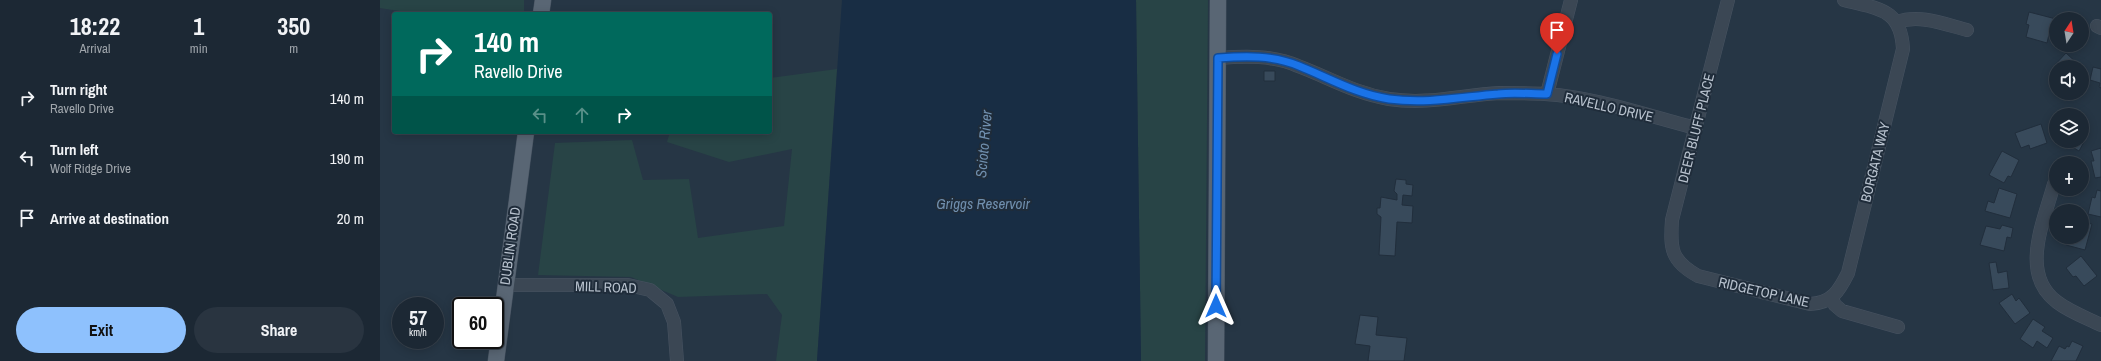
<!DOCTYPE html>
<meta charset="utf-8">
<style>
body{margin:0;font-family:"Archivo Narrow",sans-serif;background:#293440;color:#f1f3f6;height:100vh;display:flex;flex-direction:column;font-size:15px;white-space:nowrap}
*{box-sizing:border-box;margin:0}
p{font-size:13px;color:#a0a6ac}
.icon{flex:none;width:22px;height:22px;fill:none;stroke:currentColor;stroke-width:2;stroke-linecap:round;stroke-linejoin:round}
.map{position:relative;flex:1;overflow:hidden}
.details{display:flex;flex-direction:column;background:#1c2834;width:380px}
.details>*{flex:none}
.top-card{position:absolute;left:12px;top:12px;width:380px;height:122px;border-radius:4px;box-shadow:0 2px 10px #0003,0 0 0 1px #3a444f;background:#00695c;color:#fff;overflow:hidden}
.needle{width:26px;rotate:12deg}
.controls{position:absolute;left:1669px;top:12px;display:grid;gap:8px}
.controls a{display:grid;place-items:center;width:40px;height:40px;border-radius:50%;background:#1c2834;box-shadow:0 2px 10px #0003,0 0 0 1px #3a444f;font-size:20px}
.speed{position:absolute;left:12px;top:297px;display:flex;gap:8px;font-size:20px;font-weight:700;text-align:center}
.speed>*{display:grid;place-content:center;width:52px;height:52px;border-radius:50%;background:#1c2834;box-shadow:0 2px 10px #0003,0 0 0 1px #3a444f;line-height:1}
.speed small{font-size:10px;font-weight:400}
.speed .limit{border:2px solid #111;border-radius:6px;background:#fff;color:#111}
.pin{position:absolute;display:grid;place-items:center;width:34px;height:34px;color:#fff;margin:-41px -17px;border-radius:50% 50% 50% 0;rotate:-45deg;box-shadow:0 0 4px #0007}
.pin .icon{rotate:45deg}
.me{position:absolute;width:44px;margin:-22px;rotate:0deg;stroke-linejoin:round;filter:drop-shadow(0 0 3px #0008)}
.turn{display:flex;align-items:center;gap:14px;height:84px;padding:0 16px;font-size:18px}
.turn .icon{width:52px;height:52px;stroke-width:2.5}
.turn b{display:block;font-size:28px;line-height:34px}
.lanes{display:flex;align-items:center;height:38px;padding:0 16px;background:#0003;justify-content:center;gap:20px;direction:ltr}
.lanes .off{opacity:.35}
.eta{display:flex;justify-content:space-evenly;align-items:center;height:68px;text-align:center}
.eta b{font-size:24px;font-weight:700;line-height:28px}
.action{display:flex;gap:8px;margin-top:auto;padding:8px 16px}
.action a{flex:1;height:46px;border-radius:24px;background:#8ec1fd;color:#111;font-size:16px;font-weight:700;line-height:46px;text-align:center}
.action a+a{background:#293440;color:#f1f3f6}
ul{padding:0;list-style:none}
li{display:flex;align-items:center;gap:12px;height:60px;padding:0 16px}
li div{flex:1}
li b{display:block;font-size:15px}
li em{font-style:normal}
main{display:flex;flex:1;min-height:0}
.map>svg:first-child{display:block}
.green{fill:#284446}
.water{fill:#182d44}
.building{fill:#384a5b;stroke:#212e3c}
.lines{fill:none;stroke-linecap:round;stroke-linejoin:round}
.minor-casing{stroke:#475361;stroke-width:14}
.major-casing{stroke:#475361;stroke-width:17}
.minor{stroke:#3b4754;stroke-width:13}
.major{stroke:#596674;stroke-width:16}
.route-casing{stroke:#114b97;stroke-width:10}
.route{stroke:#1a73e8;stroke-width:7}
.labels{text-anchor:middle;stroke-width:4;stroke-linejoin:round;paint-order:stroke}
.street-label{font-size:14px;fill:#b8c2ce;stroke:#1f2c3a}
.water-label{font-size:15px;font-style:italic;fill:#708fae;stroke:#1f2c3a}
</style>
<main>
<section class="details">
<div class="eta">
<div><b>18:22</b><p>Arrival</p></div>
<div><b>1</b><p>min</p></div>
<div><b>350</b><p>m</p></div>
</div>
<ul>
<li><svg class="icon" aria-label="right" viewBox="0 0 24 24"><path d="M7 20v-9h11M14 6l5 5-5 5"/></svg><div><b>Turn right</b><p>Ravello Drive</p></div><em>140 m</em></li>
<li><svg class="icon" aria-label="left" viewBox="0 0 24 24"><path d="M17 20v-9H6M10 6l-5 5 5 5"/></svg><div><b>Turn left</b><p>Wolf Ridge Drive</p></div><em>190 m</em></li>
<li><svg class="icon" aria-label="arrive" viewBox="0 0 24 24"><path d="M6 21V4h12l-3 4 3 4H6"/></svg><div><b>Arrive at destination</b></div><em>20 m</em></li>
</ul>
<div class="action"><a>Exit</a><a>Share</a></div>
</section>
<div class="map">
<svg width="1721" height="361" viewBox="0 0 1721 361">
<rect width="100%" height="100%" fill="#263645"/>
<path class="green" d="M0 0H144V14H38L0 8Z
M756 0H828L825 361H761Z
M457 69 437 361H396L402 315 387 294 298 297 251 277 158 275 175 143 252 140 263 180 309 179 318 238 404 226 412 149 349 162 287 142 290 132H390V78Z"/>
<path class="water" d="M462 0H756L761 361H437Z"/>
<path class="building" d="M1649 12 1676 19 1674 32 1670 30 1667 43 1646 37 1649 25 1646 24Z
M1686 53 1699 65 1697 67H1676V70L1673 67Z
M1713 67 1721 69V88L1719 87 1720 83 1710 80Z
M884 71H895V81H884Z
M1661 124 1667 143 1650 149 1649 145 1641 148 1635 133Z
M1702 128 1709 133 1699 151 1687 144 1688 141H1702Z
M1721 148V177L1715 178 1711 161H1714L1711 151Z
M1622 151 1639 160 1631 177 1628 176 1624 183 1609 175Z
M1016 179 1026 180V184L1033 185 1032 196 1023 195 1022 205 1033 206 1032 223 1017 222 1015 256 999 255 1001 217 997 214V208H1000L1001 197 1017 200V194L1014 191Z
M1619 188 1637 194 1630 218 1605 211 1608 201 1614 203Z
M1717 190 1721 191V217L1708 214 1712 197 1715 198Z
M1702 222 1712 224 1705 250 1686 245 1688 237H1702Z
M1622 225 1633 228 1631 238 1627 237 1624 251 1600 245 1606 226 1620 229Z
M1701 256 1717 276 1704 286 1696 276 1693 277 1686 268Z
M1616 262 1618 273 1627 271 1629 288 1613 290 1609 263Z
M1632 294 1636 301 1639 298 1650 313 1635 324 1619 303Z
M980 315 998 317 996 335 1027 338 1024 361H988L990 346 975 344Z
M1653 319 1665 327 1662 331 1673 338 1667 348 1657 341 1653 348 1640 339Z
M1692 341 1703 346 1696 361H1671L1679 346 1685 349 1687 346 1689 347Z"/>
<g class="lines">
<defs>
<path id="minor" d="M1348 0 1292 220C1290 249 1291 261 1318 276L1430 304C1452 303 1459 291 1468 273L1523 49C1521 8 1498 9 1464 0
M1517 22C1540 14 1564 24 1587 30
M1717 26 1721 28
M838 58C865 56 893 55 918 66 950 78 974 93 1009 99 1049 105 1081 95 1120 93 1135 93 1151 93 1165 94 1215 97 1268 116 1316 128
M1167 94 1191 0
M1674 184C1664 221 1639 274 1677 302 1690 312 1707 318 1721 325
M125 285H248L270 290 287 304 294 322 297 361
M1451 297 1455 305 1462 311 1518 327"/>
<path id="major" d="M161 14 163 0
M116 361 146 132
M836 361 838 0"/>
</defs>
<use href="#minor" class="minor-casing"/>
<use href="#major" class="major-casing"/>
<use href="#minor" class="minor"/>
<use href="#major" class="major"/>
</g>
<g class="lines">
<defs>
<path id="route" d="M836 306 838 58C865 56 893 55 919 66 949 78 976 94 1009 99 1047 104 1081 97 1118 94 1134 92 1151 94 1167 94L1177 54"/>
</defs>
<use href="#route" class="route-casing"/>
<use href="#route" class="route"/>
</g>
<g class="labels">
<g class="street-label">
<text transform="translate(1229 107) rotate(13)" y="5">RAVELLO DRIVE</text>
<text transform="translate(1316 128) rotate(-76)" y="5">DEER BLUFF PLACE</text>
<text transform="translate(1495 162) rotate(-76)" y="5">BORGATA WAY</text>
<text transform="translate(130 246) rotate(-82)" y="5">DUBLIN ROAD</text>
<text transform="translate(226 287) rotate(2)" y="5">MILL ROAD</text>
<text transform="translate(1384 292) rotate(13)" y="5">RIDGETOP LANE</text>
</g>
<g class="water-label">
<text transform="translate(604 144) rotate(-85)" y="5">Scioto River</text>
<text x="603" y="209">Griggs Reservoir</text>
</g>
</g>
</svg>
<div class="controls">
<a><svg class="needle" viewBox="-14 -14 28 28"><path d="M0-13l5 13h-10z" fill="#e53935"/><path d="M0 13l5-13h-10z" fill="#a0a6ac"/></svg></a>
<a><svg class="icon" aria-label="sound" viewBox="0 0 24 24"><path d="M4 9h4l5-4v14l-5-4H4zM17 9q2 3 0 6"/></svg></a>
<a><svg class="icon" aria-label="layers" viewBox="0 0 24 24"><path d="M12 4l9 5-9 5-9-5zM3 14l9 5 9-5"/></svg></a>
<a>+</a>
<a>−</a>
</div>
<div class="speed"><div>57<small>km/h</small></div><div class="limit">60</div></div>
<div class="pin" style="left:1177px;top:54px;background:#d93025"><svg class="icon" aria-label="arrive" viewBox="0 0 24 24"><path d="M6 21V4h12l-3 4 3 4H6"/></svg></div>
<svg class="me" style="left:836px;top:306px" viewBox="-20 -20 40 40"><path d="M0-17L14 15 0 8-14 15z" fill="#1a73e8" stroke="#fff" stroke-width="4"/></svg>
<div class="top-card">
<div class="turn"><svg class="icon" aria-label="right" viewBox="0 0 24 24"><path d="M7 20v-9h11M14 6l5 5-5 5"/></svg><div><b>140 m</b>Ravello Drive</div></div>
<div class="lanes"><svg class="icon off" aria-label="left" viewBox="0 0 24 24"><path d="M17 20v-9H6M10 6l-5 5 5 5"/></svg><svg class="icon off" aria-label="ahead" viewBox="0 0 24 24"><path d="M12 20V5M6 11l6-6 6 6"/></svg><svg class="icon" aria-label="right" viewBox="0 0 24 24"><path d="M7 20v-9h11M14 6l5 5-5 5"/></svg></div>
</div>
</div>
</main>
